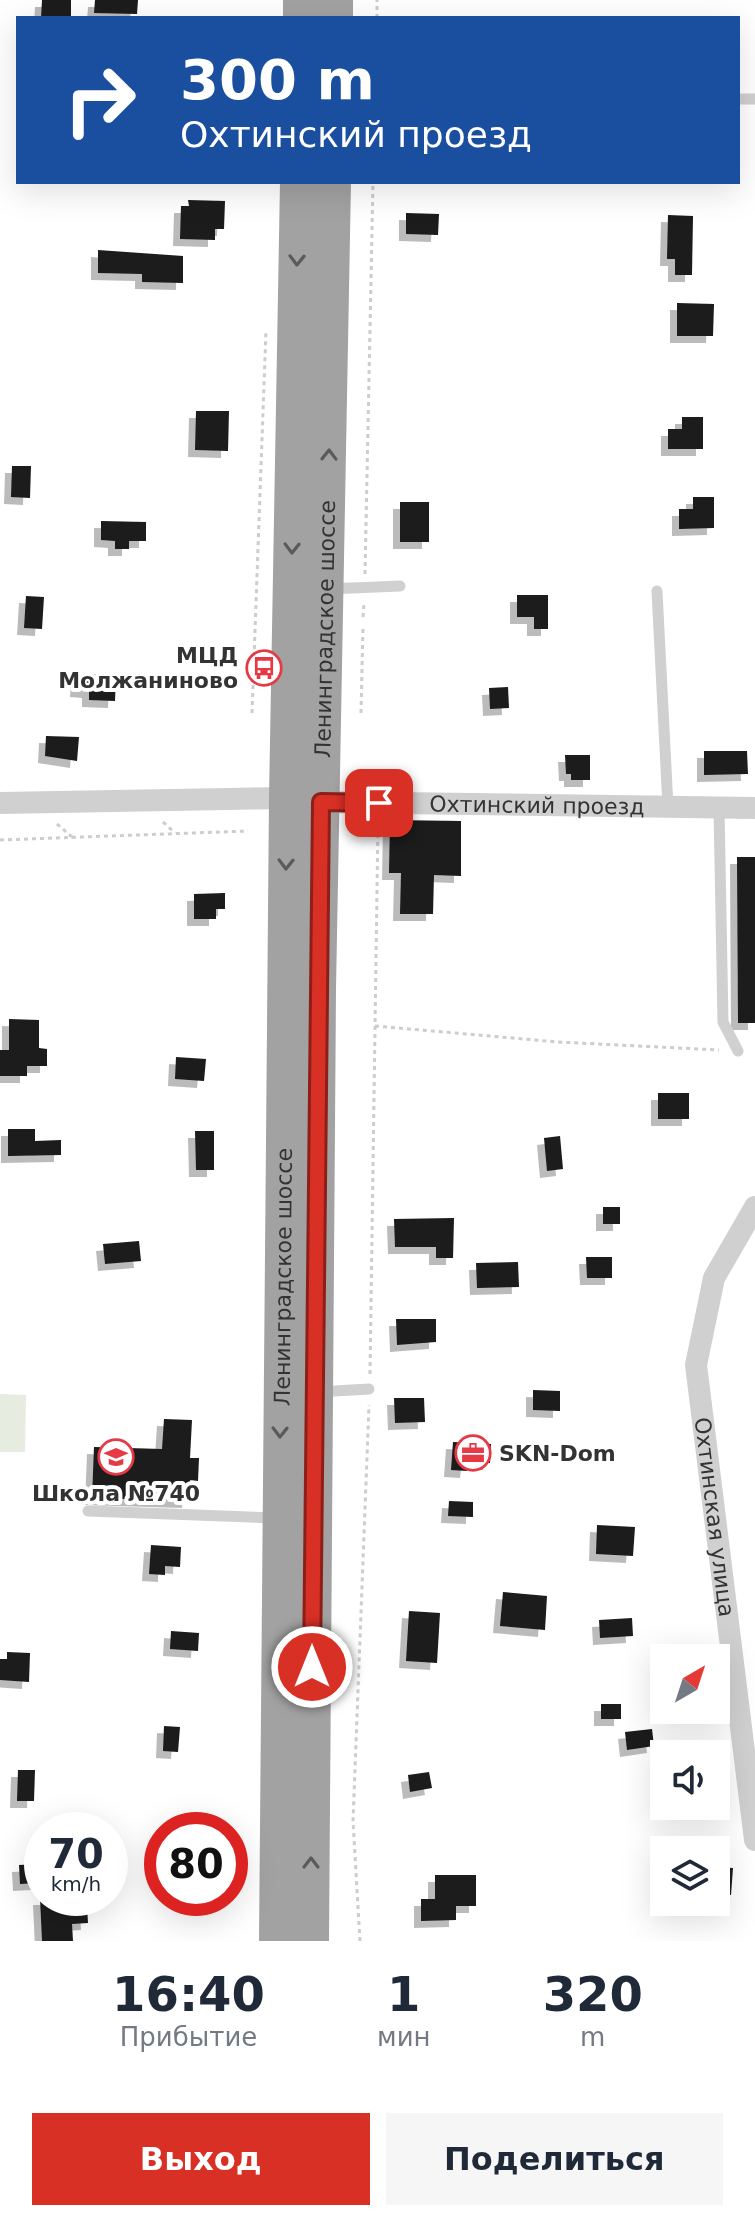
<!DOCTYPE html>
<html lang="ru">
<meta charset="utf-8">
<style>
body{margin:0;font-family:"DejaVu Sans",sans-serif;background:#f6f6f7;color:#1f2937;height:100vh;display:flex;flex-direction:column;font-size:30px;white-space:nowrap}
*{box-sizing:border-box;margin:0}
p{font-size:26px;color:#747a83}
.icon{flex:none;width:44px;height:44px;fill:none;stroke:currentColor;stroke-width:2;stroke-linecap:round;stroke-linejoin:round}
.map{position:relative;height:1941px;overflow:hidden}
.drawer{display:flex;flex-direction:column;background:#fff;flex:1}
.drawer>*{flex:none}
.top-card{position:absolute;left:16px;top:16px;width:724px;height:168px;border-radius:0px;box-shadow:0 8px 32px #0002;background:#1a4fa0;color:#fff;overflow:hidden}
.needle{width:52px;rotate:39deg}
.buttons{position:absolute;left:650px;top:1644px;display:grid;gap:16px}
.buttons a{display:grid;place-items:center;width:80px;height:80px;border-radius:0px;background:#fff;box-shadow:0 8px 32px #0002;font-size:40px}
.speed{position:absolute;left:24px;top:1812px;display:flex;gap:16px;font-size:40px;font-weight:700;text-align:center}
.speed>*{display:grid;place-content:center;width:104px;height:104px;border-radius:50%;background:#fff;box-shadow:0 8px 32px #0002;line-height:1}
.speed small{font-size:20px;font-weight:400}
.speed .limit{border:12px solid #d22;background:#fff;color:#111}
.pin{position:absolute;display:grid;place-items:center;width:68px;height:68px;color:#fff;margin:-34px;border-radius:16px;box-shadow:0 4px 12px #0006}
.me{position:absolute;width:88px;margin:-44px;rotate:0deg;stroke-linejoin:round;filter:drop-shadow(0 0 6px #0008)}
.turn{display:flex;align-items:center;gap:28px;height:168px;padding:0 32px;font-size:36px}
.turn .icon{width:104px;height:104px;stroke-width:2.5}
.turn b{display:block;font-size:56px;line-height:68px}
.eta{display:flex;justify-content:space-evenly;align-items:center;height:136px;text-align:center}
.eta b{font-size:48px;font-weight:700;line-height:56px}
.cta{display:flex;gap:16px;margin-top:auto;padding:16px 32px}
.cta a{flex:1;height:92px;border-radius:0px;background:#d93025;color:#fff;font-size:32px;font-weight:700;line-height:92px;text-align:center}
.cta a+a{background:#f6f6f7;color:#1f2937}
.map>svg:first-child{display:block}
.green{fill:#e6ecdf}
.building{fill:#1a1a1a;filter:url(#shadow)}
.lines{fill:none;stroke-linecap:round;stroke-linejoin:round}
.path{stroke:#cdcdcd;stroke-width:3;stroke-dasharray:4 4;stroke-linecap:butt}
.service{stroke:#d0d0d0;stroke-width:11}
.minor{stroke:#d0d0d0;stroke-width:22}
.trunk{stroke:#a2a2a2;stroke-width:36}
.oneway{stroke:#5a5a5a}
.route-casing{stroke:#8d1f18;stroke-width:20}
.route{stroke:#d93025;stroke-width:14}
.labels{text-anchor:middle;stroke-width:8;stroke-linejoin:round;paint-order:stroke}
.street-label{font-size:22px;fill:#333;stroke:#fff}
.poi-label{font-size:22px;font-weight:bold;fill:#333;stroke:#fff;text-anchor:end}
</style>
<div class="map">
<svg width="755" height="1941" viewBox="0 0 755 1941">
<defs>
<filter id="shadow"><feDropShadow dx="-7" dy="7" stdDeviation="0" flood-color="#0004"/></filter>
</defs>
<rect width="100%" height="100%" fill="#fff"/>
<path class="green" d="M0 1394 26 1395 25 1452H0Z"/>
<path class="building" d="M42 0H71V18H41Z
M95 0H138L137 14 94 13Z
M188 200 225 201 224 229H215V240L180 239 181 206H189Z
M406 213 439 214 438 235 406 234Z
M668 215 693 216 692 275H675V259H667Z
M98 250 183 256V283L142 282V274L98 273Z
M677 303 714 304 713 336H677Z
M196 411H229L228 451 195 450Z
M682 417H703V449H668V429H682Z
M12 466H31L30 498 11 497Z
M693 497H714V528L679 529V509H693Z
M400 502H429V542H400Z
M101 521 146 522V541H129V549H115V541L101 540Z
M517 595H548V629H534V617H517Z
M26 596 44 597 42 629 24 628Z
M78 674 116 675 115 701 89 700V691L77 690Z
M508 687 509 708 490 709 489 688Z
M46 736 79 737 77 761 45 756Z
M704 751H747L748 774 704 775Z
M565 755H590V780H571V774H566Z
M390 820 461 821V876L434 875 433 914H400L401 873H389Z
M737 857H755V1023H738Z
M225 893V909H216V919H194V894Z
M9 1019 39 1020V1048L47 1049V1066H27V1076H0V1050H9Z
M176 1057 206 1059 204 1081 175 1079Z
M658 1093H689V1119H658Z
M8 1129H35V1141L61 1140V1155L8 1156Z
M195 1131H214V1170H196Z
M560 1136 563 1169 547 1171 544 1138Z
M603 1207H620V1224H603Z
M454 1218 453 1258H436V1247H395L394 1219Z
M139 1241 141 1261 105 1264 103 1244Z
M586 1257H612V1278H587Z
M518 1262 519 1287 477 1288 476 1263Z
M396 1319H436V1342L397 1345Z
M533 1390 560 1391V1411L533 1410Z
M394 1398H424L425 1422 395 1423Z
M164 1419 192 1420 190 1458H199L198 1481 190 1480 189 1501 92 1498 94 1447 162 1449Z
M453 1442 491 1444 490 1463 468 1462 467 1471 451 1470Z
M449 1501 473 1502V1517L448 1516Z
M597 1525 635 1527 633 1556 596 1554Z
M151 1545 181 1547 180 1567 165 1566V1575L149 1574Z
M503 1592 547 1596 545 1630 500 1626Z
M409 1611 440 1613 437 1663 406 1661Z
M632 1618 633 1636 600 1638 599 1620Z
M171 1631 199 1633 198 1651 170 1649Z
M7 1652 30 1653 29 1682 0 1680V1659H7Z
M601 1704H621V1719H601Z
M164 1726 180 1727 178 1752 163 1751Z
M652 1729 654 1746 627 1750 625 1732Z
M18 1770H35L34 1801H17Z
M429 1772 432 1788 410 1792 408 1775Z
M37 1864 38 1883 20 1884 19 1865Z
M716 1867 733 1868 731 1895 716 1894Z
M435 1875H476V1906H456V1920L421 1921V1899H435Z
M40 1898H71L75 1905H87L88 1923 72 1924 73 1941H42Z"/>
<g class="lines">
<path class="path" d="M377 18V0
M365 574 373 182
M363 617 364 602
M252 713 266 330
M361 713 363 626
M163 822 175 833
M57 824 72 837
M0 840 248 831
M375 1026 558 1042 719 1050
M370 1374 378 821
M360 1941 353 1821 369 1405"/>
<path class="service" d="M738 99H755
M329 589 400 586
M657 591 668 807
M719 808 723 1022 738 1051
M318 1392 369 1389
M88 1511 275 1518"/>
<g class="minor">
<path id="s1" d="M321 802 755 808"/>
<path d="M0 803 287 798"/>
<path id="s2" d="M755 1207 714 1278 696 1365 755 1840"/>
</g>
<g class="trunk">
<path d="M301 18V0"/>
<path d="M335 18V0"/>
<path id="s3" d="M277 1941 287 798 298 182"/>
<path id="s4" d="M311 1941 318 989 333 182"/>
</g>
</g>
<defs><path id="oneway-chevron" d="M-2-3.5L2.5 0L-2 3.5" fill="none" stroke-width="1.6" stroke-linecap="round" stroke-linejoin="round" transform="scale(2)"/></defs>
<g class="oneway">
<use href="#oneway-chevron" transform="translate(297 260) rotate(91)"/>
<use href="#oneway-chevron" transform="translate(329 455) rotate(-89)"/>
<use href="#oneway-chevron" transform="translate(292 548) rotate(91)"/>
<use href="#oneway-chevron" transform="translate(286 864) rotate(91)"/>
<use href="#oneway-chevron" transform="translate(280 1432) rotate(91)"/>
<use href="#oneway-chevron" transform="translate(311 1863) rotate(-90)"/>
</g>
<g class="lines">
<defs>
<path id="route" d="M312 1667 321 802 379 803"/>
</defs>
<use href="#route" class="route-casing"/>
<use href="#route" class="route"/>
</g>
<defs>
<symbol id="bus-ring" viewBox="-11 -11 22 22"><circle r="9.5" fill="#fff" stroke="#e63946" stroke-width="1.5"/><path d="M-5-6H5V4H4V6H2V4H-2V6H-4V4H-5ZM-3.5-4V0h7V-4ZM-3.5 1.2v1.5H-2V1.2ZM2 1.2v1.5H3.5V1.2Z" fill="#e63946"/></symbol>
<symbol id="office-ring" viewBox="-11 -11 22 22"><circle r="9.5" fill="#fff" stroke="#e63946" stroke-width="1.5"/><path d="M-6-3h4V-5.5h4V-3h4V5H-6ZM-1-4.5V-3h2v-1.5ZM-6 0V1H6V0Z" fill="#e63946"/></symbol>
<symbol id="school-ring" viewBox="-11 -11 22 22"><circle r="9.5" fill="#fff" stroke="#e63946" stroke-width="1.5"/><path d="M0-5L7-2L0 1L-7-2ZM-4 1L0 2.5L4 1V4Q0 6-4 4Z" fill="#e63946"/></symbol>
</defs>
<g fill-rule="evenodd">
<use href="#bus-ring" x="244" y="648" width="40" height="40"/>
<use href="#office-ring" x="453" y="1433" width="40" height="40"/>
<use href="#school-ring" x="96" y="1437" width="40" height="40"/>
</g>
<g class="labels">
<g class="street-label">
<text dy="8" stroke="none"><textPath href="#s4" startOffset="1312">Ленинградское шоссе</textPath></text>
<text dy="8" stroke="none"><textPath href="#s1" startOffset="216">Охтинский проезд</textPath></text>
<text dy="8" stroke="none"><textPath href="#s3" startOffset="664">Ленинградское шоссе</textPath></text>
<text dy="8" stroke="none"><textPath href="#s2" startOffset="324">Охтинская улица</textPath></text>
</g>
<g class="poi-label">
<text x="238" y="663">МЦД<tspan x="238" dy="25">Молжаниново</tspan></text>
<text x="499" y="1461" text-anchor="start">SKN-Dom</text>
<text x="116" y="1501" text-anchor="middle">Школа №740</text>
</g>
</g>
</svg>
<div class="buttons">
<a><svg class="needle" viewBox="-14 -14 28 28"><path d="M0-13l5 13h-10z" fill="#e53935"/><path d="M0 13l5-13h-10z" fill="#747a83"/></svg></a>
<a><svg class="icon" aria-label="sound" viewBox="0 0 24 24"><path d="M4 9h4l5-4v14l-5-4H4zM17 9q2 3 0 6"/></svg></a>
<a><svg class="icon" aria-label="layers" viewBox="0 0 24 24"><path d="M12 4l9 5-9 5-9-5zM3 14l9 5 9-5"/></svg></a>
</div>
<div class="speed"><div>70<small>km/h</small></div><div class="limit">80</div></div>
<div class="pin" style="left:379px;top:803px;background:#d93025"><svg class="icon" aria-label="arrive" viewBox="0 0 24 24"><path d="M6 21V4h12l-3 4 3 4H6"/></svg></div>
<svg class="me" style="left:312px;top:1667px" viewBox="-20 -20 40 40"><circle r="17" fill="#d93025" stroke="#fff" stroke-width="3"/><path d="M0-11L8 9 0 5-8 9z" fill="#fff"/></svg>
<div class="top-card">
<div class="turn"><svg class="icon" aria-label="right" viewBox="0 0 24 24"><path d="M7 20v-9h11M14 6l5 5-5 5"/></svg><div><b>300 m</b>Охтинский проезд</div></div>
</div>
</div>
<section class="drawer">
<div class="eta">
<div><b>16:40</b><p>Прибытие</p></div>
<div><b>1</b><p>мин</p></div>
<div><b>320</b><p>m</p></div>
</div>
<div class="cta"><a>Выход</a><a>Поделиться</a></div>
</section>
